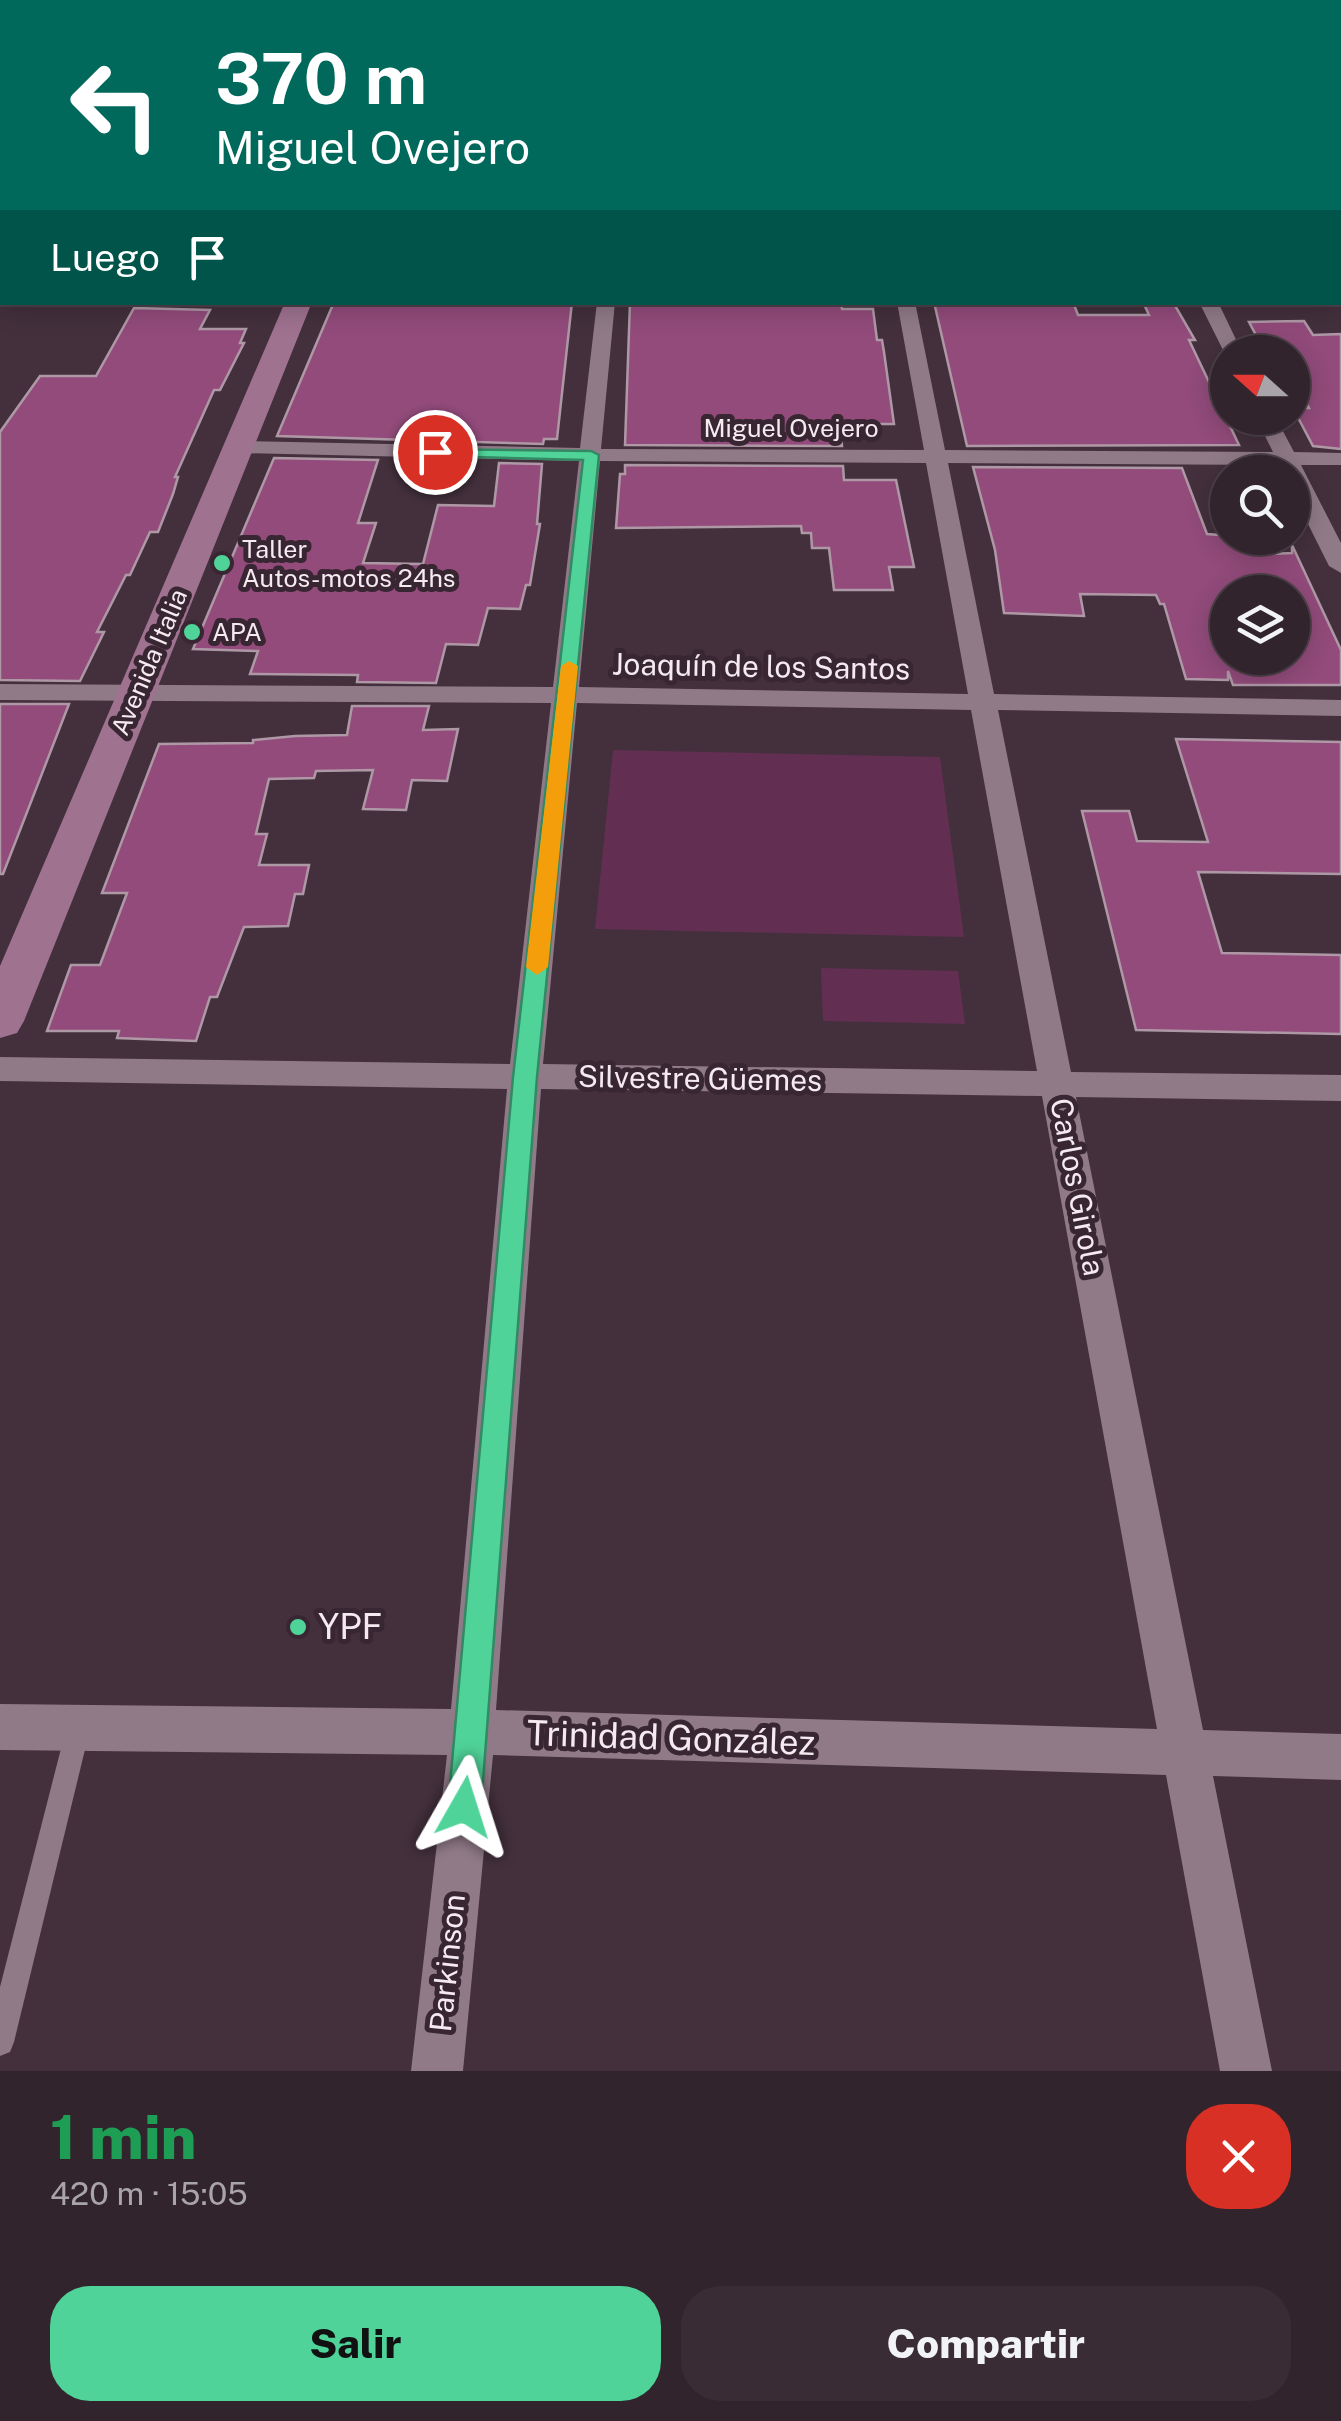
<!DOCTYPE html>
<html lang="es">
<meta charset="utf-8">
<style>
body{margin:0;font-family:"Public Sans",sans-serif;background:#3a2c35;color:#f1f3f6;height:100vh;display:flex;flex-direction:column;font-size:38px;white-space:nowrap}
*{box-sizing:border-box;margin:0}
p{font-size:32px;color:#a8a4aa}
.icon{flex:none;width:55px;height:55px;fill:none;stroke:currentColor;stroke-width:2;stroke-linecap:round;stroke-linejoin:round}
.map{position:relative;height:2071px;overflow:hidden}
.details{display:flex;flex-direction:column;background:#32242d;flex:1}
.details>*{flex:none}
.guide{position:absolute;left:0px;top:0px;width:1342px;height:305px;box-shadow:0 5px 25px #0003,0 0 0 2px #4d4149;background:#00695c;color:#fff;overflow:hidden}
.needle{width:65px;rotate:291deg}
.controls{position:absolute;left:1210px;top:335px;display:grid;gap:20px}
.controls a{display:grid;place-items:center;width:100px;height:100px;border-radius:50%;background:#32242d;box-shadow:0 5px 25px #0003,0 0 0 2px #4d4149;font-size:50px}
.pin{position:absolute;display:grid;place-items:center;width:85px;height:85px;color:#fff;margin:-42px;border:5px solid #fff;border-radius:50%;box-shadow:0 2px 10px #0007}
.me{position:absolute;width:110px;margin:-55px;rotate:6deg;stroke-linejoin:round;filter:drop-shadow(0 0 8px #0008)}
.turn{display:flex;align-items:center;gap:35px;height:210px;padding:0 50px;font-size:45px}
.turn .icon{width:130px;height:130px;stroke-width:2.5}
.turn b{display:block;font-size:70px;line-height:85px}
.then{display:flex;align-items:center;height:95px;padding:0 50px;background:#0003;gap:20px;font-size:38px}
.round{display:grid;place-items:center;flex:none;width:105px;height:105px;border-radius:40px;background:#3a2c35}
.summary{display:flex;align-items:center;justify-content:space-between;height:170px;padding:0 50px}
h1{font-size:60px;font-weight:800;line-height:75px;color:#1e9e55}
.button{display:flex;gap:20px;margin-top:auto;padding:20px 50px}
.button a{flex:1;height:115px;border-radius:40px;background:#4fd399;color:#111;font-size:40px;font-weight:800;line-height:115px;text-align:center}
.button a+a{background:#3a2c35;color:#f1f3f6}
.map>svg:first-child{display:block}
.green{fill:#622f52}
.building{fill:#924b7b;stroke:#af98a6;stroke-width:2.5;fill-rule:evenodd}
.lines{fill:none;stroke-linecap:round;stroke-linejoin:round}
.lane{fill:#907a88;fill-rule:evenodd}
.street{fill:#907a88;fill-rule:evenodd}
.secondary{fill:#9f7290;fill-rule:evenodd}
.route{fill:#4fd399;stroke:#338963;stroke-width:2.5}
.slow{fill:#f59e0b}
.poi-dot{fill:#4fd399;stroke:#382632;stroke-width:4}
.labels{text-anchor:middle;stroke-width:10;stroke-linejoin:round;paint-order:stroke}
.far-street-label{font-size:25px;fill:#f6eaf1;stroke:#382632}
.far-poi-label{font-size:25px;fill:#f6eaf1;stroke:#382632;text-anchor:start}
.street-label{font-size:30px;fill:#f6eaf1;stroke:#382632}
.near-poi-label{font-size:35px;fill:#f6eaf1;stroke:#382632;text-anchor:start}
.near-street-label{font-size:35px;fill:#f6eaf1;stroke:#382632}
</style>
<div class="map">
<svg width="1341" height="2071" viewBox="0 0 1341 2071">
<rect width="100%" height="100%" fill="#43303c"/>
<path class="green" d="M613 750 940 757 964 937 595 929Z
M821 968 958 971 965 1024 823 1021Z"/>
<path class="building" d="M334 302H572L557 439H544L543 444 277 436Z
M630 302H841L842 309H873L877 340H882L884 352 894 424H840L842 446 625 445Z
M934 302H1073L1078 315H1149L1143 302H1173L1195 340H1189L1239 445 967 446Z
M134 308 210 310 200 329H246L240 343H244L220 390H214L175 477H178L173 494 158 532H150L130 575H126L97 632H104L80 681 0 680V432L40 376H96Z
M1304 321 1313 335 1341 334V449L1313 446 1293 408H1309L1292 377V352H1265L1249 322Z
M274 458 378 460 358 523H376L363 563 423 564 438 505 494 506 499 463 542 464 537 524H540L530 585H526L520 609 488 608 478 645 446 644 436 683 357 682 358 675 250 674 258 651 193 649Z
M625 465 843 466 844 480H896L914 567H889L893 590H834L829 548H812L811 533H802L801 526 616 528 620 474H625Z
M973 467 1182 468 1207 534 1259 538 1268 554 1292 553V545L1341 650V685H1233L1228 671V680L1186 679 1164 604H1160L1156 595 1080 594 1084 616 1004 613 995 550ZM1228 592H1292V658H1228Z
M0 704H69L3 874H0Z
M352 706H429L423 730 458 729 447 781 412 780 406 810 363 809 373 770 316 771 314 778 269 779 256 834H267L259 865H309L303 894H295L288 926 244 927 217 997H210L196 1041 117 1038 119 1031H47L71 965H100L127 893H102L159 744 253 743V740L295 736 347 735Z
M1176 739 1341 742V874L1198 872 1222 953 1341 955V1034L1136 1030 1082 811H1129L1137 841 1208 842Z"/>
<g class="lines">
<path class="lane" d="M78 1717 87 1720 90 1729 14 2042 10 2052 0 2056V1987L66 1729 69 1720Z"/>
<path class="street" d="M842 0H854L855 2H843Z
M1049 0H1062L1063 2H1050Z
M1279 0H1292L1293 2H1280Z
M0 34H2V42H0Z
M1340 60H1341V69H1340Z
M0 124 2 125V134H0Z
M1340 134H1341V144H1340Z
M597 302H615L601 449 924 450 897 302H915L945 450 1273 452 1256 418H1276L1294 452 1341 453V465H1301L1341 543V573L1329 566 1292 492V472H1283L1279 465 948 463 994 694 1341 700V716L998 710 1071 1072 1341 1075V1101L1076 1097 1203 1730 1341 1734V1780L1213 1776 1272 2071H1220L1166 1775 493 1755 463 2071H411L447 1755 0 1750V1704L451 1709 507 1089 0 1081V1057L510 1064 551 703 0 700V684L553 687 579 461 240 453 229 447 240 441 580 448ZM600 461 926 463 968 694 579 687ZM577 703 971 710 1037 1071 543 1064ZM541 1089 1042 1096 1157 1729 496 1710Z
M1199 302H1218L1242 352H1228L1226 356Z"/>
<path class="secondary" d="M1340 273H1341V289H1340Z
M0 283H2V299H0Z
M285 302H312L24 1021 17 1033 0 1038V966Z"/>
</g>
<path class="route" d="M430 449 591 451 599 455 537 1077 481 1807 476 1819 464 1824 453 1819 448 1807 513 1077 583 460 435 456 430 455Z"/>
<path class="slow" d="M569 661 578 666 548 967 537 975 526 967 561 666Z"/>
<g class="poi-dot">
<circle cx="222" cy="563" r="10"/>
<circle cx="192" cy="632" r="10"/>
<circle cx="298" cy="1627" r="10"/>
</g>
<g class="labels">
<g class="far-street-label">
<text x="791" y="437">Miguel Ovejero</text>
<text transform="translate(149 662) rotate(-67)" y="9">Avenida Italia</text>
</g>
<g class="far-poi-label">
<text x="242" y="558">Taller<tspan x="242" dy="29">Autos-motos 24hs</tspan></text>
<text x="212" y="641">APA</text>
</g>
<g class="street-label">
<text transform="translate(761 667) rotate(1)" y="10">Joaquín de los Santos</text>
<text transform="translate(700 1079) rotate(1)" y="10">Silvestre Güemes</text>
<text transform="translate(1077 1187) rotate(79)" y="10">Carlos Girola</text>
<text transform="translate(448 1963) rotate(-84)" y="10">Parkinson</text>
</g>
<g class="near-poi-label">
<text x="318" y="1639">YPF</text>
</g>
<g class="near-street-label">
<text transform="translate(671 1738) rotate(2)" y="12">Trinidad González</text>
</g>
</g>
</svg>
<div class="controls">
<a><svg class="needle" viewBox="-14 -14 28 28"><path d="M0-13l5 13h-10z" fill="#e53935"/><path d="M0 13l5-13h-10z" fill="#a8a4aa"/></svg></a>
<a><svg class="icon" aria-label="search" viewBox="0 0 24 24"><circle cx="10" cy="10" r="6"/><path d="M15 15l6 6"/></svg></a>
<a><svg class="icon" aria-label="layers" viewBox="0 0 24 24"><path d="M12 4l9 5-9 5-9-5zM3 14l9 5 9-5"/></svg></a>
</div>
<div class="pin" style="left:435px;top:452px;background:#d93025"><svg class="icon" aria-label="arrive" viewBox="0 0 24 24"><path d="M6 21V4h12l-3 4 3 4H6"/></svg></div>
<svg class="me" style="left:464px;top:1807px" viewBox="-20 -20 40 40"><path d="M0-17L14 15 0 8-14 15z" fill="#4fd399" stroke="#fff" stroke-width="4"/></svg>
<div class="guide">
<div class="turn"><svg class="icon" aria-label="left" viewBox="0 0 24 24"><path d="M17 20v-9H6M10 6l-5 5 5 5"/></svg><div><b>370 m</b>Miguel Ovejero</div></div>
<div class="then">Luego<svg class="icon" aria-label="arrive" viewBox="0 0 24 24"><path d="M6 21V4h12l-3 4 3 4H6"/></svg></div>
</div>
</div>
<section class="details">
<div class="summary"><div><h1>1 min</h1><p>420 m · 15:05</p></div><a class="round" style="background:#d93025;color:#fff"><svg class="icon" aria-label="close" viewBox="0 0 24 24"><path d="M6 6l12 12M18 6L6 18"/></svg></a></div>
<div class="button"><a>Salir</a><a>Compartir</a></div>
</section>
